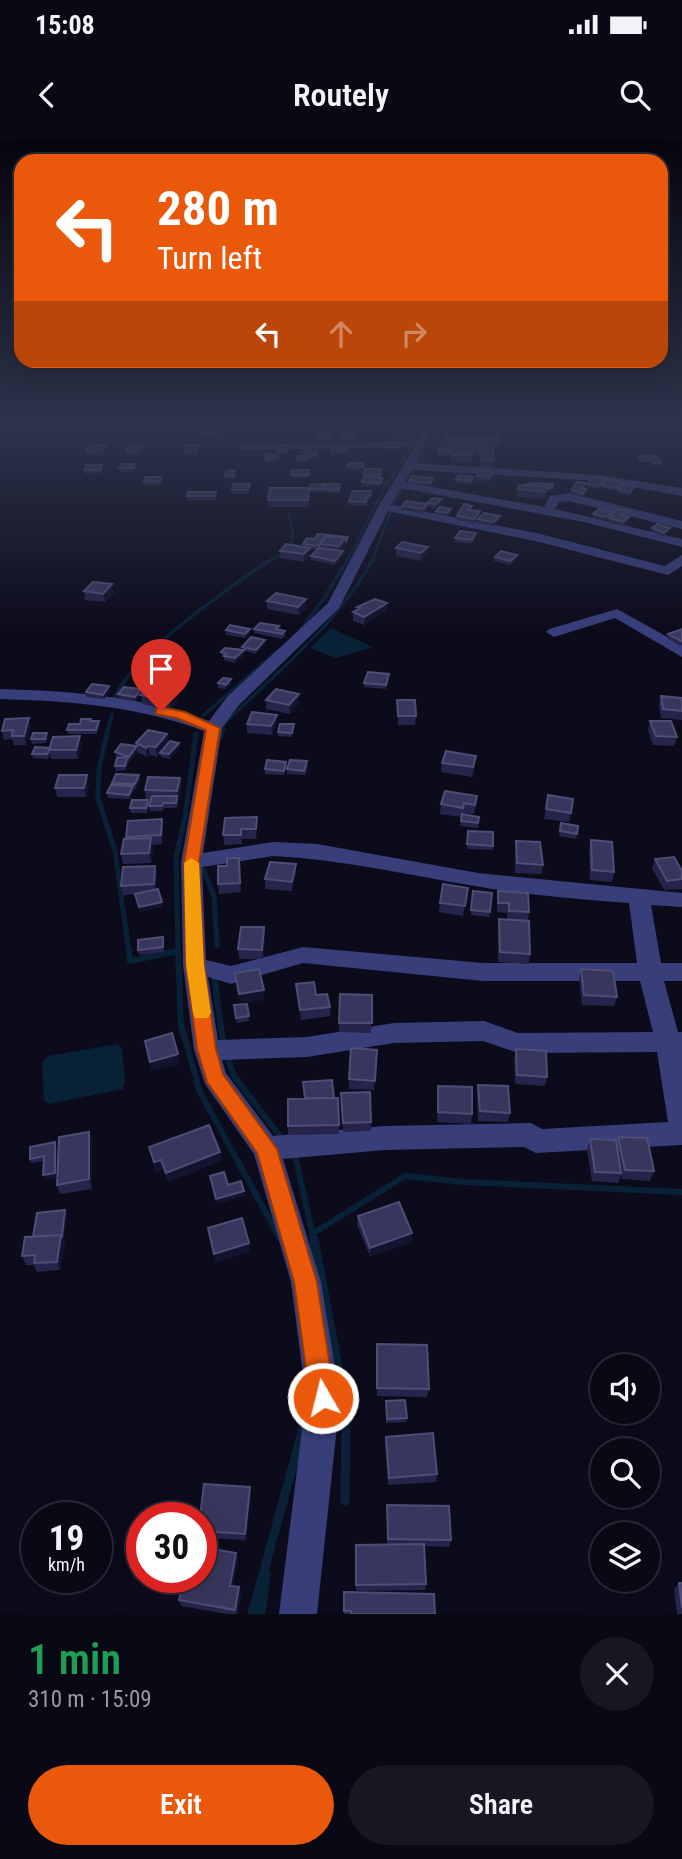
<!DOCTYPE html>
<meta charset="utf-8">
<style>
body{margin:0;font-family:"Roboto Condensed",sans-serif;background:#171622;color:#f1f3f6;height:100vh;display:flex;flex-direction:column;font-size:26px;white-space:nowrap}
*{box-sizing:border-box;margin:0}
p{font-size:23px;color:#999aa0}
.icon{flex:none;width:38px;height:38px;fill:none;stroke:currentColor;stroke-width:2;stroke-linecap:round;stroke-linejoin:round}
.map{position:relative;height:1474px;overflow:hidden}
.sheet{display:flex;flex-direction:column;background:#090815;flex:1}
.sheet>*{flex:none}
.hud{position:absolute;left:14px;top:14px;width:654px;height:214px;border-radius:21px;box-shadow:0 7px 28px #0002,0 0 0 2px #292934;background:#ea580c;color:#fff;overflow:hidden}
.tools{position:absolute;left:590px;top:1214px;display:grid;gap:14px}
.tools a{display:grid;place-items:center;width:70px;height:70px;border-radius:50%;background:#090815;box-shadow:0 7px 28px #0002,0 0 0 2px #292934;font-size:35px}
.speed{position:absolute;left:21px;top:1362px;display:flex;gap:14px;font-size:35px;font-weight:700;text-align:center}
.speed>*{display:grid;place-content:center;width:91px;height:91px;border-radius:50%;background:#090815;box-shadow:0 7px 28px #0002,0 0 0 2px #292934;line-height:1}
.speed small{font-size:18px;font-weight:400}
.speed .limit{border:10px solid #d22;background:#fff;color:#111}
.pin{position:absolute;display:grid;place-items:center;width:60px;height:60px;color:#fff;margin:-72px -30px;border-radius:50% 50% 50% 0;rotate:-45deg;box-shadow:0 0 7px #0007}
.pin .icon{rotate:45deg}
.me{position:absolute;width:77px;margin:-38px;rotate:352deg;stroke-linejoin:round;filter:drop-shadow(0 0 5px #0008)}
.turn{display:flex;align-items:center;gap:24px;height:147px;padding:0 28px;font-size:32px}
.turn .icon{width:91px;height:91px;stroke-width:2.5}
.turn b{display:block;font-size:49px;line-height:60px}
.lanes{display:flex;align-items:center;height:66px;padding:0 28px;background:#0003;justify-content:center;gap:35px;direction:ltr}
.lanes .off{opacity:.35}
.round{display:grid;place-items:center;flex:none;width:74px;height:74px;border-radius:37px;background:#171622}
.head{display:flex;align-items:center;justify-content:space-between;height:119px;padding:0 28px}
h1{font-size:42px;font-weight:600;line-height:52px;color:#1e9e55}
.action{display:flex;gap:14px;margin-top:auto;padding:14px 28px}
.action a{flex:1;height:80px;border-radius:42px;background:#ea580c;color:#fff;font-size:28px;font-weight:600;line-height:80px;text-align:center}
.action a+a{background:#171622;color:#f1f3f6}
.status{display:flex;justify-content:space-between;align-items:center;height:49px;padding:0 35px;background:#090815;direction:ltr}
.status svg{height:19px;fill:currentColor}
header{display:flex;justify-content:space-between;align-items:center;height:91px;padding:0 28px;background:#090815;font-size:32px;font-weight:600}
.map>svg:first-child{display:block}
.water{fill:#092137}
.lines{fill:none;stroke-linecap:round;stroke-linejoin:round}
.stream-far4{stroke:#092137;stroke-width:2.5}
.stream-far3{stroke:#092137;stroke-width:3.5}
.stream-far2{stroke:#092137;stroke-width:5}
.stream-far1{stroke:#092137;stroke-width:6}
.stream{stroke:#092137;stroke-width:9}
.minor{fill:#373e7a;fill-rule:evenodd}
.wall{fill:#26244a}
.shaded-wall{fill:#14132f}
.building{fill:#37365d;stroke:#4e4d76;stroke-width:2}
.route{fill:#ea580c;stroke:#983908;stroke-width:2}
.slow{fill:#f59e0b}
</style>
<div class="status"><b>15:08</b><svg viewBox="0 0 49 12"><path d="M0 12V9h3v3zM5 12V6h3v6zM10 12V3h3v9zM15 12V0h3v12zM26 1h20v11H26zM47 4h2v5h-2z"/></svg></div>
<header><svg class="icon" aria-label="back" viewBox="0 0 24 24"><path d="M15 5l-7 7 7 7"/></svg>Routely<svg class="icon" aria-label="search" viewBox="0 0 24 24"><circle cx="10" cy="10" r="6"/><path d="M15 15l6 6"/></svg></header>
<div class="map">
<svg width="682" height="1474" viewBox="0 0 682 1474">
<rect width="100%" height="100%" fill="#0c0b1c"/>
<path class="water" d="M331 488 373 507 336 518 310 508Z
M117 904 122 909 125 940 123 949 49 964 44 960 42 923 48 916Z"/>
<g class="lines">
<path class="stream-far4" d="M417 324 437 286
M409 337 416 328
M385 346 420 295 423 286
M393 367 403 346
M273 419 291 407 293 393 288 371
M348 419 384 349
M373 419 391 371"/>
<path class="stream-far3" d="M300 490 325 457 349 417
M112 564C129 515 231 446 275 417
M204 575 277 511
M108 590 112 574
M222 590 224 584C276 532 339 484 374 417"/>
<path class="stream-far2" d="M108 589 99 628 98 658 115 711 129 813
M220 597 223 589
M203 729 214 756 217 805
M169 813 177 811
M178 813 176 717 185 677 196 594"/>
<path class="stream-far1" d="M129 811 130 821 177 811
M178 811 181 885 200 952 279 1097
M214 836 223 901
M227 915 234 936 279 995
M296 1020 314 1101
M312 1094 405 1036 464 1042 682 1052"/>
<path class="stream" d="M314 1099 346 1269 345 1361
M305 1246V1271
M252 1474 304 1285
M261 1474 266 1435"/>
<path class="minor" d="M423 286H433L416 323 599 335 682 348V356L599 341 412 330 405 342 544 367 550 356 569 353 682 381V389L569 361 559 362 555 369 682 399V407L584 382 401 348 391 365 536 393 665 426 682 415V426L668 435 535 401 388 371 339 468 239 565 222 588 203 713 273 702 317 704 478 733 682 753V767L651 765 661 823H682V841H664L678 892H682V1005L536 1013 524 1007 384 1010 283 1019 321 1142 340 1258 317 1474H279L306 1258 291 1142 254 1014 205 944 194 910 183 825 181 722 204 591C138 566 70 561 0 559V549C71 551 142 556 209 581L227 557 328 463 378 367 416 305ZM273 716C341 719 407 735 475 746 526 755 578 759 629 763L637 823H483L303 807 231 826 206 820 202 727ZM303 823 483 841H640L653 892 518 893 484 881 394 883 307 897 218 900 208 837 231 844ZM483 901 518 913 657 912 668 982 542 989 531 983 384 986 273 996 226 933 222 920 307 917 394 903Z
M409 302 413 303V307L243 310 238 307 243 304Z
M617 469 682 505V517L615 478 554 497 546 492 549 489Z"/>
</g>
<path class="wall" d="M413 286V295L393 294V291Z
M219 288V291L217 297H205V293Z
M341 293 355 298 354 302H342Z
M329 294 330 302H319L318 297Z
M444 295 500 300 499 307H493V328H481L480 315H472V322H450V306H444Z
M106 305V309L102 315 87 314 86 311Z
M198 305 196 315H185V311Z
M288 305 287 314H278V322L266 324 277 314V311Z
M382 306 400 307V310H383Z
M331 307H346V314H331Z
M438 308H448V316H438Z
M142 310 139 315H127L126 311Z
M308 311H318L317 319H308V323H297L298 316H304Z
M637 316H658L661 323 660 327 653 326 652 323H640L637 320Z
M364 323 363 330H347V326Z
M135 324 136 327 134 332H120L119 328Z
M103 328 101 333 85 334 84 330Z
M365 329H381L380 338H382L380 346H362Z
M235 330 234 339H225V336Z
M292 330H309V338H291Z
M492 335 490 341 477 340V336Z
M161 337V345L145 346 144 342Z
M474 337V340L470 345 455 343 456 339Z
M604 339V342H622V346L634 350 629 355 618 353 619 350 618 351 601 348V345L597 349 586 347 587 344Z
M409 341 433 342 430 346 409 344Z
M323 344 322 353 310 352 309 349Z
M553 344 552 352 546 353 544 359 517 357 518 349Z
M585 347 584 349H586V353L583 357 571 353 572 350Z
M250 348 248 354H232V350Z
M309 348 308 367H269L268 360Z
M340 348 339 353H323V349Z
M371 351 370 360H367L366 366 349 365V361Z
M216 355V360H188L187 356Z
M442 359V363L436 368 427 366 423 373 402 370V366L427 364V363Z
M472 366 471 370 480 375 474 383 457 380V376Z
M436 371 451 373 447 376 436 374Z
M626 371 624 376 629 377 628 380 623 386 608 382 609 378Z
M593 374 611 376 605 381 593 378Z
M500 376 499 380 493 386 478 383V379Z
M652 388 669 392 663 396 651 392Z
M476 393 475 397 471 404 455 402V398Z
M348 401 341 411 343 415 335 425 311 420V416L317 409H310V416L304 422 280 418V411L304 407 303 404Z
M396 408 427 415 421 421 396 416Z
M517 415V419L511 425 494 421 495 417Z
M84 451 114 453 105 462 85 460Z
M306 459V468L299 475 267 469V461Z
M387 463 386 471 364 485 353 481V472L356 470 357 467Z
M279 486V489L286 495 282 499 254 493V489Z
M250 489V493L245 498 226 495V490Z
M682 489V505L680 506 667 498 668 494Z
M265 504 256 514 244 511V515L235 523 224 520V517L222 516 221 512 242 510V507Z
M231 539V544L226 549 218 548V543Z
M389 539 386 549 364 547V543Z
M109 546 110 551 104 559 86 557V552Z
M141 549 142 554 178 561 171 570 142 564 141 555 136 561 119 559 118 554Z
M299 554V563L290 574 266 569V560Z
M661 556 682 558V580L661 578 659 565Z
M397 560 416 576 415 585H398Z
M277 575V584L272 595 247 593V584Z
M91 579V581H99L100 586 97 594H68L67 590Z
M650 581 677 597 674 606 653 605 648 590Z
M294 584 292 597 278 596V592Z
M31 587 26 605H14L12 599 4 600 2 591Z
M167 594 168 603 180 607 170 619 161 617 160 613 157 617 150 615 147 617 137 612 130 622 128 621 126 630 116 631 115 626 118 618 116 617 115 612 136 606V603Z
M48 598 46 603 32 604 31 599Z
M82 605 78 619H51L50 614 48 619 33 618 32 614 50 608Z
M476 616 475 625 472 637 441 632 442 623Z
M307 621 308 626 305 635 287 634V629Z
M287 626 284 635 265 634V629Z
M180 638 181 647 177 668H164L163 671H150L149 666 151 660H146L145 650Z
M140 640 136 649H134L130 659 108 658 107 653 112 645V643Z
M89 644 86 657H57L55 648Z
M445 651 476 665 474 674 463 673 462 675 479 677 478 688 460 686 461 677 440 674 441 664Z
M548 655 571 673 569 682 544 679Z
M148 660 149 665 147 673H131L130 668Z
M225 678 257 687 256 699H242V704L224 705 223 695Z
M162 679 163 688 162 704 153 705 151 723 123 724 121 714 126 697Z
M561 683 578 686 576 699 559 696Z
M468 691 493 706V710L467 709Z
M591 700 614 732 612 742 590 740 589 709Z
M516 701 543 725 541 734 515 733V710Z
M239 718 241 752 219 754 218 744 227 726Z
M655 719 682 731V749L664 750 652 728Z
M155 726 157 735 156 750 162 762V767L140 772 135 754 123 755 121 746Z
M296 734 292 751 265 749V739Z
M468 748 463 776 439 772 440 763Z
M473 751 492 753 489 777 471 775Z
M498 751 529 772 528 781 530 814 529 824 498 822V788L499 779H507V773L497 772V761Z
M264 787 265 797 263 819H239L238 809Z
M163 797 164 812 139 815 138 810Z
M581 829 617 857 614 866 582 865 579 839Z
M296 844 316 855 330 867V876L301 880Z
M340 854 372 855 371 893 339 892Z
M247 864 249 881 237 883 234 865Z
M516 909 547 937 545 946 515 944 514 919Z
M377 910 374 950 349 949V939Z
M478 945 510 973 508 982 478 981 477 955Z
M438 946 472 974 471 984 437 982Z
M341 953 371 982V991L343 992Z
M334 958H338L339 994 288 995V986Z
M89 992 92 1001V1049L60 1054 57 1045Z
M618 997 654 1031 650 1041 622 1039 621 1035 618 1043 592 1041 587 1009 590 999 616 1004Z
M57 1007V1037L45 1040 44 1021 31 1023 30 1019Z
M149 1007 220 1012 221 1021 168 1042 163 1029 156 1032Z
M65 1070 67 1074 63 1101 65 1104 60 1130 37 1132 34 1125H26L22 1116 33 1097Z
M358 1076 412 1093 411 1102 370 1116 357 1085Z
M377 1204 429 1249 427 1257 377 1256Z
M386 1261 407 1278 406 1282 386 1283Z
M386 1297 437 1334 436 1342 388 1345 385 1304Z
M251 1354 246 1400 201 1398V1377Z
M387 1365 451 1400 449 1407 425 1406 426 1444 425 1450 356 1451V1405L387 1404Z
M236 1413 238 1419 233 1446 239 1447 241 1453 237 1474H227L181 1466 179 1460Z
M679 1443H682V1474H677L674 1449Z
M344 1452 435 1474H344Z"/>
<path class="shaded-wall" d="M492 286 491 292 471 294 472 287Z
M278 318V322L266 324V320Z
M552 348V352L546 353 547 349Z
M442 359V363L436 368V364Z
M500 376 499 380 493 386 494 382Z
M670 388 669 392 663 396 664 393Z
M345 398V406L339 414V406Z
M428 407 427 415 421 421V413Z
M310 408V416L304 422V414Z
M343 411V415L335 425V421Z
M517 415V419L511 425V421Z
M112 444 114 453 105 462 103 454Z
M306 459V468L299 475 298 467Z
M387 463 386 471 364 485V477Z
M250 489V493L245 498V494Z
M265 500V504L256 514V510Z
M244 510V515L235 523V518Z
M231 539V544L226 549V545Z
M109 546 110 551 104 559 103 555Z
M141 549 142 554 136 561 135 557Z
M177 552 178 561 171 570 169 561Z
M299 554V563L290 574 289 565Z
M277 575V584L272 595 271 586Z
M29 578 31 587 26 605 24 596Z
M99 581 100 586 97 594 96 590Z
M167 594 168 604 157 617 156 607Z
M80 596 82 605 78 619 76 610Z
M179 603 180 607 170 619 169 614Z
M148 606 150 615 147 617 146 608Z
M137 607V612L130 622 129 617Z
M87 635 89 644 86 657 84 648Z
M139 635 140 640 136 649 135 644Z
M180 638 181 647 178 660 177 651Z
M133 646 134 651 130 659 129 655Z
M162 679 163 688 162 704 161 695Z
M151 698 153 707 151 723 149 713Z
M296 724V734L292 751V742Z
M155 726 157 735 155 753 154 744Z
M162 762V767L140 772 139 767Z
M264 787 265 797 263 819 262 810Z
M264 850V860L240 864 239 854Z
M178 914 180 924 152 931 150 922Z
M89 992 92 1001V1049L89 1039Z
M55 1002 57 1007V1037L45 1040 43 1035Z
M220 1012 221 1021 168 1042 166 1033Z
M161 1020 163 1029 156 1032 154 1022Z
M244 1051 245 1056 217 1064 216 1059Z
M65 1070 67 1074 64 1101 62 1096Z
M412 1093 411 1102 370 1116V1108Z
M61 1095 65 1104 60 1130 57 1122Z
M249 1103 250 1112 215 1123 214 1114Z
M250 1347 251 1354 246 1400 245 1394Z
M236 1413 238 1419 232 1452 230 1446Z
M239 1447 241 1453 236 1474 235 1470Z"/>
<path class="building" d="M395 286H413V291H393Z
M207 288H219L217 293H205Z
M341 293H354L355 298H342Z
M318 294H329L330 299H319Z
M444 295 499 296 500 300 444 299Z
M400 302V307H383L382 303Z
M450 303 493 304 494 321 482 320 481 309 472 308V315H451Z
M91 305H106L101 311H86Z
M186 305H198L196 311H185Z
M279 305H288L287 311H277Z
M129 306H142L139 311H126Z
M305 307H307L308 311H318L317 315H308V319H297L298 316H304Z
M331 307H346V311H331Z
M438 308H448L449 313 438 312Z
M266 314H278V318L266 320Z
M637 316H658L661 323H654L652 320H641Z
M348 323H364L363 327 347 326Z
M121 324H135L134 328H119Z
M86 325H102L100 330H84Z
M365 329H381L380 335H364Z
M235 330 234 336H225L226 331Z
M292 330H309V335H291Z
M479 330 493 332 491 337 477 336Z
M459 335 474 337 471 341 456 339Z
M412 336 433 338 430 343 409 341Z
M145 337H161V341L144 342Z
M364 337 382 338 381 343 362 342Z
M594 337 604 339 598 346 587 344Z
M606 339 622 342 618 348 601 345Z
M577 342 585 343 582 348 586 349 583 354 572 350Z
M535 343 553 344 552 348 547 349V346L526 345 527 344Z
M233 344H250L248 350H232Z
M323 344 322 349H309L311 345Z
M325 344H340L339 350 323 349Z
M624 344 635 346 630 352 619 350Z
M519 345 547 346 545 352 518 349Z
M270 348H309L308 360H268Z
M353 351H371L370 356H367L366 362 349 361Z
M188 352H216L215 356H187Z
M433 358 442 359 436 364 427 363Z
M406 361 427 364 423 369 402 366Z
M464 364 472 366 468 370 480 371 474 379 457 376Z
M440 367 451 369 447 373 436 371Z
M599 369 612 372 606 377 593 374Z
M617 369 626 371 621 375 629 377 623 382 609 378Z
M484 373 500 376 494 382 478 379Z
M657 384 670 388 664 393 652 388Z
M460 391 476 393 472 400 455 398Z
M318 394 348 397 346 401 345 398 326 396 320 404 319 406 303 404 307 398 314 399Z
M326 396 345 398 339 406 320 404Z
M402 402 428 407 421 413 396 408Z
M286 404 310 408 304 414 280 411Z
M319 408 343 411 335 421 311 416Z
M501 411 517 415 511 421 495 417Z
M93 442 112 444 103 454 84 451Z
M276 453 306 459 298 467 267 461Z
M375 459 387 463 364 477 353 472 360 468 357 467Z
M260 483 279 486 276 489 285 491 282 494 254 489Z
M230 485 250 489 245 494 226 490Z
M682 489V501H681L668 494Z
M251 497 265 500 256 510 242 507Z
M225 508 244 510 235 518 224 516 226 513 221 512Z
M368 532 389 534 386 545 364 543Z
M223 538 231 539 226 545 218 543Z
M92 544 109 546 103 555 86 552Z
M124 547 141 549 135 557 118 554Z
M149 547 177 552 169 561 140 555Z
M276 549 299 554 289 565 266 560Z
M661 556 682 558V571L663 569Z
M397 560H415L416 576H398Z
M252 572 277 575 271 586 247 584Z
M29 578 24 596H12L13 590 2 591 5 579Z
M81 579H91L90 581H99L96 590H67L69 584H80Z
M650 581H671L677 597 656 596Z
M280 584H294L292 593 278 592Z
M148 590 167 594 156 607 148 606 146 608 136 603Z
M33 593H47L45 599H31Z
M80 596 76 610H49L53 597Z
M170 601 179 603 169 614 160 613Z
M121 604 137 606 129 617 115 612Z
M35 607 50 608 47 614H32Z
M446 611 476 616 473 627 442 623Z
M127 617 125 626H115L117 618Z
M267 620 286 622 284 631 265 629Z
M290 620 307 621 304 631 287 629Z
M116 634 139 635 135 644 112 643Z
M59 635H87L84 648H55Z
M148 637 180 638 177 651 145 650Z
M111 645 133 646 129 655 107 653Z
M445 651 477 656 475 665 464 663 463 668 441 664Z
M548 655 573 659 571 673 546 669Z
M152 656H177L176 663H163L162 666H149Z
M132 660H148L146 668H130Z
M462 674 479 677 478 683 461 681Z
M257 677 256 689H241V695H223L225 678Z
M162 679 161 695 126 697 128 681Z
M561 683 578 686 577 694 560 691Z
M468 691 493 692V706L467 704Z
M151 698 149 713 121 714 124 699Z
M591 700 612 702 614 732 592 730Z
M516 701 540 702 543 725 517 723Z
M674 717 682 731V739L667 741 655 719Z
M227 718H239L240 743 218 744V726H227Z
M270 722 296 724 292 742 265 739Z
M155 726 154 744 121 746 123 727Z
M443 744 468 748 465 766 440 763Z
M158 749 162 762 139 767 135 754Z
M473 751 492 753 490 772 471 770Z
M498 751 528 753 529 772 509 771V763H498Z
M499 779 529 781 530 814 500 812Z
M241 787H264L262 810 238 809Z
M163 797V807L138 810V800Z
M259 829 264 850 239 854 235 833Z
M581 829 613 831 617 857 584 855Z
M314 842 316 855 327 854 330 867 300 870 296 844Z
M340 854 372 855V883H339Z
M247 864 249 876 236 878 234 865Z
M172 893 178 914 150 922 145 901Z
M351 908 377 910 375 941 349 939Z
M516 909 546 911 547 937 517 935Z
M332 940 334 958H305L303 942Z
M478 945 508 946 510 973 480 971Z
M438 946 472 947V974L438 972Z
M370 952 371 982 343 983 341 953Z
M338 958 339 985 288 986V959Z
M209 985 220 1012 166 1033 161 1020 154 1022 149 1007Z
M89 992V1039L57 1045 59 997Z
M618 997 647 998 654 1031 625 1030Z
M590 999 616 1000 621 1033 595 1032Z
M55 1002V1033L43 1035 44 1016 30 1019V1007Z
M224 1032 228 1045 241 1041 244 1051 216 1059 210 1036Z
M399 1062 412 1093 370 1108 358 1076Z
M65 1070 62 1096 61 1095 33 1097 37 1073Z
M242 1078 249 1103 214 1114 208 1088Z
M61 1095 57 1122 34 1123 35 1115 22 1116 25 1097Z
M377 1204 427 1205 429 1249 377 1248Z
M405 1260 407 1278 387 1279 386 1261Z
M433 1293 437 1334 389 1338 386 1297Z
M204 1344 250 1347 245 1394 201 1391V1377H200Z
M387 1365 449 1366 451 1400 388 1399Z
M424 1404 426 1444 356 1445V1405Z
M201 1407 236 1413 230 1446 239 1447 235 1470 179 1460 184 1437H201Z
M679 1443H682V1468Z
M344 1452 434 1454 435 1474H351V1471H344Z"/>
<linearGradient id="sky" x2="0" y2="1"><stop stop-color="#07060f"/><stop offset="0.58" stop-color="#2e344b"/><stop offset="1" stop-color="#2e344b" stop-opacity="0"/></linearGradient>
<rect width="682" height="492" fill="url(#sky)"/>
<path class="route" d="M161 567 185 572 220 588 199 722 204 825 216 909 223 934 277 1009 317 1142 335 1258 332 1267 323 1271 314 1267 310 1258 294 1142 257 1013 207 942 197 909 186 825 184 722 206 590 177 578 156 574V568Z"/>
<path class="slow" d="M191 718 199 723 204 825 211 873 208 878H195L193 873 186 825 184 723Z"/>
</svg>
<div class="tools">
<a><svg class="icon" aria-label="sound" viewBox="0 0 24 24"><path d="M4 9h4l5-4v14l-5-4H4zM17 9q2 3 0 6"/></svg></a>
<a><svg class="icon" aria-label="search" viewBox="0 0 24 24"><circle cx="10" cy="10" r="6"/><path d="M15 15l6 6"/></svg></a>
<a><svg class="icon" aria-label="layers" viewBox="0 0 24 24"><path d="M12 4l9 5-9 5-9-5zM3 14l9 5 9-5"/></svg></a>
</div>
<div class="speed"><div>19<small>km/h</small></div><div class="limit">30</div></div>
<div class="pin" style="left:161px;top:571px;background:#d93025"><svg class="icon" aria-label="arrive" viewBox="0 0 24 24"><path d="M6 21V4h12l-3 4 3 4H6"/></svg></div>
<svg class="me" style="left:323px;top:1258px" viewBox="-20 -20 40 40"><circle r="17" fill="#ea580c" stroke="#fff" stroke-width="3"/><path d="M0-11L8 9 0 5-8 9z" fill="#fff"/></svg>
<div class="hud">
<div class="turn"><svg class="icon" aria-label="left" viewBox="0 0 24 24"><path d="M17 20v-9H6M10 6l-5 5 5 5"/></svg><div><b>280 m</b>Turn left</div></div>
<div class="lanes"><svg class="icon" aria-label="left" viewBox="0 0 24 24"><path d="M17 20v-9H6M10 6l-5 5 5 5"/></svg><svg class="icon off" aria-label="ahead" viewBox="0 0 24 24"><path d="M12 20V5M6 11l6-6 6 6"/></svg><svg class="icon off" aria-label="right" viewBox="0 0 24 24"><path d="M7 20v-9h11M14 6l5 5-5 5"/></svg></div>
</div>
</div>
<section class="sheet">
<div class="head"><div><h1>1 min</h1><p>310 m · 15:09</p></div><a class="round"><svg class="icon" aria-label="close" viewBox="0 0 24 24"><path d="M6 6l12 12M18 6L6 18"/></svg></a></div>
<div class="action"><a>Exit</a><a>Share</a></div>
</section>
